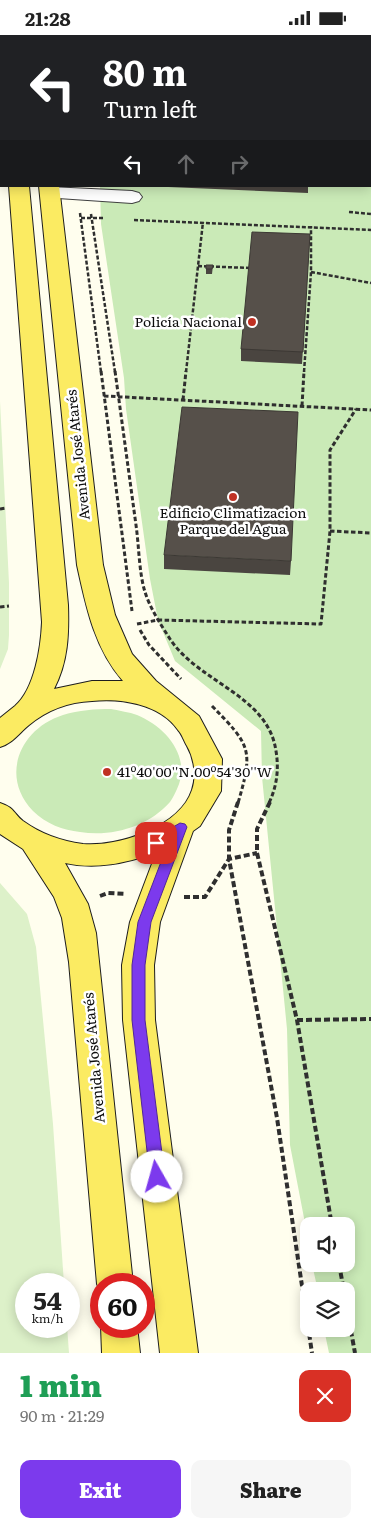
<!DOCTYPE html>
<meta charset="utf-8">
<style>
body{margin:0;font-family:Literata,serif;background:#f6f6f6;color:#222;height:100vh;display:flex;flex-direction:column;font-size:19px;white-space:nowrap}
*{box-sizing:border-box;margin:0}
p{font-size:16px;color:#767676}
.icon{flex:none;width:28px;height:28px;fill:none;stroke:currentColor;stroke-width:2;stroke-linecap:round;stroke-linejoin:round}
.map{position:relative;height:1318px;overflow:hidden}
.details{display:flex;flex-direction:column;background:#fff;flex:1}
.details>*{flex:none}
.banner{position:absolute;left:0px;top:0px;width:371px;height:152px;box-shadow:0 2px 12px #0003;background:#202124;color:#fff;overflow:hidden}
.controls{position:absolute;left:300px;top:1182px;display:grid;gap:10px}
.controls a{display:grid;place-items:center;width:55px;height:55px;border-radius:10px;background:#fff;box-shadow:0 2px 12px #0003;font-size:25px}
.speed{position:absolute;left:15px;top:1238px;display:flex;gap:10px;font-size:25px;font-weight:700;text-align:center}
.speed>*{display:grid;place-content:center;width:65px;height:65px;border-radius:50%;background:#fff;box-shadow:0 2px 12px #0003;line-height:1}
.speed small{font-size:12px;font-weight:400}
.speed .limit{border:8px solid #d22;background:#fff;color:#111}
.pin{position:absolute;display:grid;place-items:center;width:42px;height:42px;color:#fff;margin:-21px;border-radius:10px;box-shadow:0 2px 8px #0006}
.me{position:absolute;width:55px;margin:-28px;rotate:353deg;stroke-linejoin:round;filter:drop-shadow(0 0 4px #0008)}
.turn{display:flex;align-items:center;gap:18px;height:105px;padding:0 20px;font-size:22px}
.turn .icon{width:65px;height:65px;stroke-width:2.5}
.turn b{display:block;font-size:35px;line-height:42px}
.lanes{display:flex;align-items:center;height:48px;padding:0 20px;background:#0003;justify-content:center;gap:25px;direction:ltr}
.lanes .off{opacity:.35}
.round{display:grid;place-items:center;flex:none;width:52px;height:52px;border-radius:10px;background:#f6f6f6}
.summary{display:flex;align-items:center;justify-content:space-between;height:85px;padding:0 20px}
h1{font-size:30px;font-weight:800;line-height:38px;color:#1e9e55}
.button{display:flex;gap:10px;margin-top:auto;padding:10px 20px}
.button a{flex:1;height:58px;border-radius:10px;background:#7c3aed;color:#fff;font-size:20px;font-weight:800;line-height:58px;text-align:center}
.button a+a{background:#f6f6f6;color:#222}
.status{display:flex;justify-content:space-between;align-items:center;height:35px;padding:0 25px;background:#fff;direction:ltr}
.status svg{height:14px;fill:currentColor}
.map>svg:first-child{display:block}
.green{fill:#caeab7}
.pitch{fill:#ddf1c9}
.lines{fill:none;stroke-linecap:round;stroke-linejoin:round}
.minor-casing{stroke:#404040;stroke-width:2}
.major-casing{stroke:#1e1e1e;stroke-width:2}
.path-far2{stroke:#2f2f2f;stroke-width:2.5;stroke-dasharray:4 2;stroke-linecap:butt}
.path-far1{stroke:#2f2f2f;stroke-width:3;stroke-dasharray:4.5 2.5;stroke-linecap:butt}
.path{stroke:#2f2f2f;stroke-width:4;stroke-dasharray:6 3;stroke-linecap:butt}
.minor{fill:#fff;fill-rule:evenodd}
.major{fill:#fbeb62;fill-rule:evenodd}
.wall{fill:#4a4540}
.building{fill:#56504a;stroke:#3c3834}
.route{fill:#7c3aed;stroke:#51269a}
.poi-dot{fill:#c03123;stroke:#fff;stroke-width:2}
.labels{text-anchor:middle;stroke-width:5;stroke-linejoin:round;paint-order:stroke}
.poi-label{font-size:14px;fill:#0d0d0d;stroke:#fff;text-anchor:end}
.street-label{font-size:14px;fill:#0d0d0d;stroke:#fff}
</style>
<div class="status"><b>21:28</b><svg viewBox="0 0 49 12"><path d="M0 12V9h3v3zM5 12V6h3v6zM10 12V3h3v9zM15 12V0h3v12zM26 1h20v11H26zM47 4h2v5h-2z"/></svg></div>
<div class="map">
<svg width="371" height="1318" viewBox="0 0 371 1318">
<rect width="100%" height="100%" fill="#fffeee"/>
<path class="green" d="M109 0H371V1318H329L324 1294H346V1256H318L312 1229H346V1191H309V1209L290 1110 287 994 262 742 261 696 175 626 158 585 150 544 126 374 124 343 101 189 100 151H370V1Z
M111 674C120 676 129 677 137 680 166 692 192 722 177 754 175 758 173 763 170 767 148 792 112 802 80 797 63 795 46 789 33 776 0 742 19 694 63 680 79 675 95 674 111 674Z"/>
<path class="pitch" d="M0 366 9 548V600L8 614 0 634Z
M0 848 27 879 36 912 53 1089 64 1249H26V1291H67L69 1318H0Z"/>
<g class="lines">
<defs>
<path id="minor" d="M250 0H268V1H250Z
M370 45H371V57H370Z
M50 152 132 156 139 158 142 162 139 166 132 168 43 162 40 158 43 154Z"/>
<path id="major" d="M61 0H79V1H61Z
M0 74 1 75V90L0 89Z
M9 151H29L68 570C69 600 68 627 54 654L92 646H123C94 613 86 571 77 530L39 151H59L103 530 115 580 132 619 156 646 199 681 222 724 221 756 200 791 193 796 160 887 154 930 155 985 198 1318H160L123 985 122 930 130 887 156 818C125 828 97 835 65 828L88 869 96 898 133 1249H101V1259L97 1249 69 927 62 883 54 862 23 814 0 799V768C15 773 13 778 23 786 41 799 61 806 83 809 118 812 180 792 192 755 197 741 194 723 187 711 184 706 182 699 178 695 160 669 121 663 92 666 69 667 47 675 29 690 19 698 13 708 0 712V683C5 679 10 675 15 671 35 654 41 611 42 587Z
M101 1289V1291H137L140 1318H102L101 1291Z"/>
</defs>
<use href="#minor" class="minor-casing"/>
<use href="#major" class="major-casing"/>
<path class="path-far2" d="M349 177 371 179
M80 178 101 337
M91 179 115 337
M81 183H103
M134 185 371 195
M198 231 250 233
M311 237 371 248
M186 337 203 187
M304 337 311 237V191"/>
<path class="path-far1" d="M101 336 132 576
M115 336C122 387 129 439 136 490 139 511 139 538 145 557 150 573 161 590 170 604 199 648 268 660 276 716 279 734 277 751 269 768
M104 361 371 375
M183 365 186 336
M302 371 304 336
M0 474 6 473
M330 496 371 498
M0 572 9 571
M137 589 158 585 321 589 330 496V415L356 374
M140 595 149 610 181 644
M212 671C250 710 254 714 238 768"/>
<path class="path" d="M238 767 229 795V824L277 1083 312 1318
M270 767 257 794V818L297 985 332 1191
M100 861 108 858 126 859
M184 862H205L229 824 257 818
M297 985 371 984
M339 1229 344 1256
M346 1269 355 1318"/>
<use href="#minor" class="minor"/>
<use href="#major" class="major"/>
</g>
<path class="wall" d="M137 0H235V1H137Z
M145 151H308V158Z
M310 199 302 329 241 326V314Z
M206 230H213L212 239H206Z
M164 520 291 526 290 540 164 534Z"/>
<path class="building" d="M252 197 310 199 303 317 241 314Z
M206 230H213L212 234H206Z
M182 372 298 377 291 526 164 520Z"/>
<path class="route" d="M180 788 185 789 187 792 151 887 145 930V985L165 1142 162 1146 157 1148 152 1146 150 1142 132 985V930L138 887 169 806 156 813 151 811 150 808 151 805Z"/>
<g class="poi-dot">
<circle cx="252" cy="287" r="5"/>
<circle cx="233" cy="462" r="5"/>
<circle cx="107" cy="737" r="5"/>
</g>
<g class="labels">
<g class="poi-label">
<text x="242" y="292">Policía Nacional</text>
<text x="233" y="483" text-anchor="middle">Edificio Climatizacion<tspan x="233" dy="16">Parque del Agua</tspan></text>
<text x="117" y="742" text-anchor="start">41º40'00''N.00º54'30''W</text>
</g>
<g class="street-label">
<text transform="translate(78 420) rotate(-96)" y="5">Avenida José Atarés</text>
<text transform="translate(94 1023) rotate(-95)" y="5">Avenida José Atarés</text>
</g>
</g>
</svg>
<div class="controls">
<a><svg class="icon" aria-label="sound" viewBox="0 0 24 24"><path d="M4 9h4l5-4v14l-5-4H4zM17 9q2 3 0 6"/></svg></a>
<a><svg class="icon" aria-label="layers" viewBox="0 0 24 24"><path d="M12 4l9 5-9 5-9-5zM3 14l9 5 9-5"/></svg></a>
</div>
<div class="speed"><div>54<small>km/h</small></div><div class="limit">60</div></div>
<div class="pin" style="left:156px;top:808px;background:#d93025"><svg class="icon" aria-label="arrive" viewBox="0 0 24 24"><path d="M6 21V4h12l-3 4 3 4H6"/></svg></div>
<svg class="me" style="left:157px;top:1142px" viewBox="-20 -20 40 40"><circle r="19" fill="#fff"/><path d="M0-13L10 11 0 6-10 11z" fill="#7c3aed"/></svg>
<div class="banner">
<div class="turn"><svg class="icon" aria-label="left" viewBox="0 0 24 24"><path d="M17 20v-9H6M10 6l-5 5 5 5"/></svg><div><b>80 m</b>Turn left</div></div>
<div class="lanes"><svg class="icon" aria-label="left" viewBox="0 0 24 24"><path d="M17 20v-9H6M10 6l-5 5 5 5"/></svg><svg class="icon off" aria-label="ahead" viewBox="0 0 24 24"><path d="M12 20V5M6 11l6-6 6 6"/></svg><svg class="icon off" aria-label="right" viewBox="0 0 24 24"><path d="M7 20v-9h11M14 6l5 5-5 5"/></svg></div>
</div>
</div>
<section class="details">
<div class="summary"><div><h1>1 min</h1><p>90 m · 21:29</p></div><a class="round" style="background:#d93025;color:#fff"><svg class="icon" aria-label="close" viewBox="0 0 24 24"><path d="M6 6l12 12M18 6L6 18"/></svg></a></div>
<div class="button"><a>Exit</a><a>Share</a></div>
</section>
